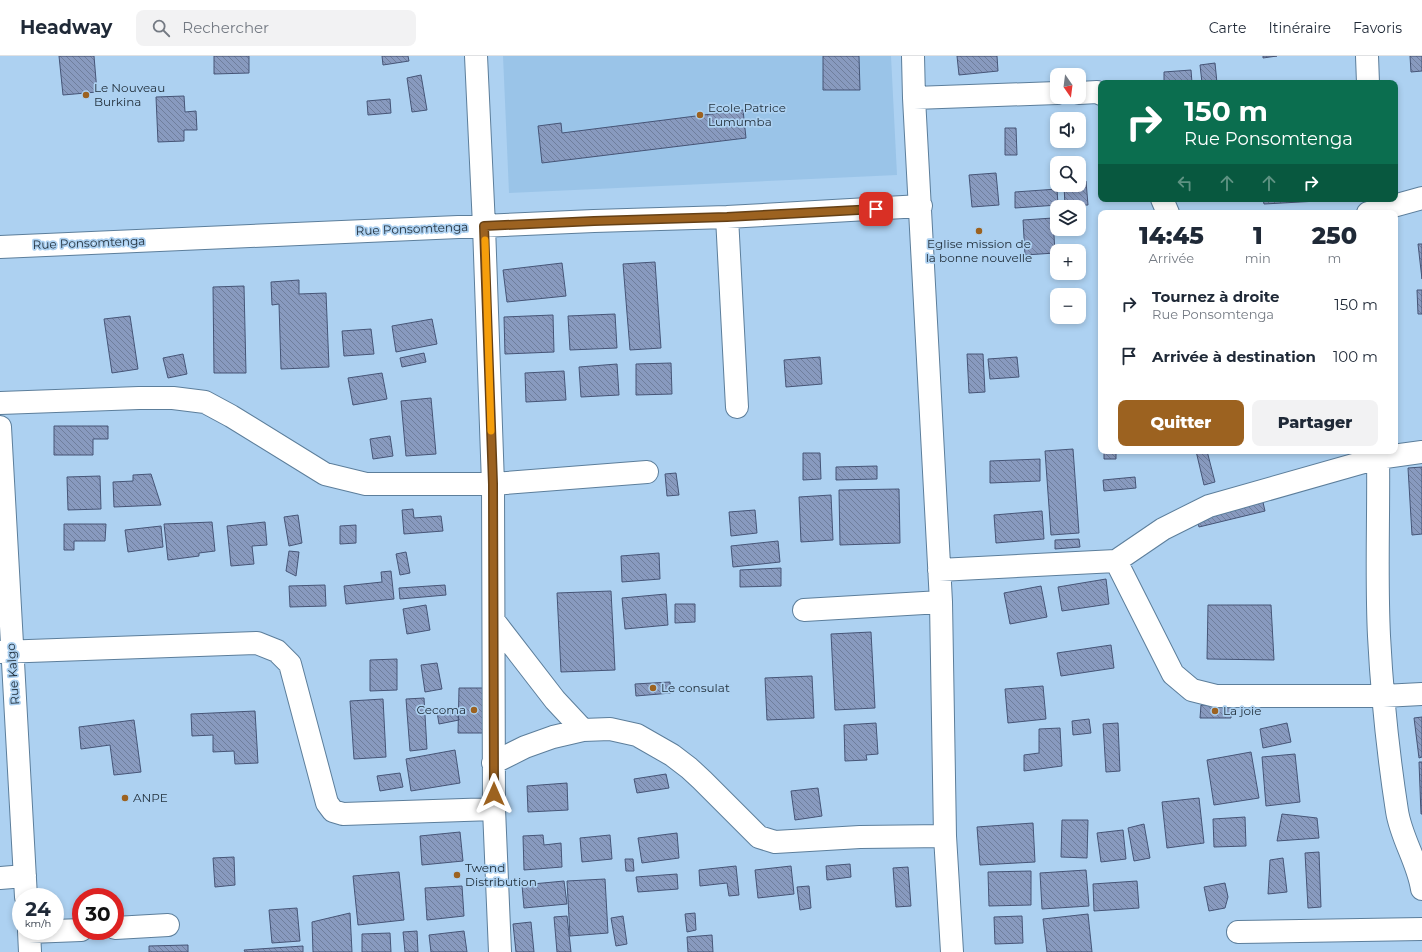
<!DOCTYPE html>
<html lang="fr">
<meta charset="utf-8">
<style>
body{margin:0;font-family:Montserrat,sans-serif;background:#f2f2f3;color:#1f2937;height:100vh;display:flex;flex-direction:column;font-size:15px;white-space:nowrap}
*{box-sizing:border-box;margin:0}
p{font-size:13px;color:#747a83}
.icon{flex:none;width:22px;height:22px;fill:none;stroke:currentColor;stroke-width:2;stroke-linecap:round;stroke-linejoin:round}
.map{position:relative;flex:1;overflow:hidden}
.panel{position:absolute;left:1098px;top:154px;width:300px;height:244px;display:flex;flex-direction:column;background:#fff;border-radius:8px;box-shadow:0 2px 6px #0003}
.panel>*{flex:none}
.banner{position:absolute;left:1098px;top:24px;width:300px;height:122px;border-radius:8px;box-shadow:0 2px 6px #0003;background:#0b6e4f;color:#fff;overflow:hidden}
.needle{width:26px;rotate:166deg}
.fabs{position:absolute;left:1050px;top:12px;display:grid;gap:8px}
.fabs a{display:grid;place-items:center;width:36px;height:36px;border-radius:8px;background:#fff;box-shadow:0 2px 6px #0003;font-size:20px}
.speed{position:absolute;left:12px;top:832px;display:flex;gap:8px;font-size:20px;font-weight:700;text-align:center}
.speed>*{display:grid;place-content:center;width:52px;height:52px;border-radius:50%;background:#fff;box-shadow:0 2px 6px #0003;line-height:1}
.speed small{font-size:10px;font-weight:400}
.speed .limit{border:6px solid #d22;background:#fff;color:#111}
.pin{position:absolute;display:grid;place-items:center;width:34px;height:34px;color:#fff;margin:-17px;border-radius:8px;box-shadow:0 2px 6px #0006}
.me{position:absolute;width:44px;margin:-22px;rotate:0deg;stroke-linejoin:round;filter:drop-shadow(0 0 3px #0008)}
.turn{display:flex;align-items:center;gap:14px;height:84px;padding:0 20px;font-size:18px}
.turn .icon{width:52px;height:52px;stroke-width:2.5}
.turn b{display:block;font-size:28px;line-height:34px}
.lanes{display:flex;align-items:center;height:38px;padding:0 20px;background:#0003;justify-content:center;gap:20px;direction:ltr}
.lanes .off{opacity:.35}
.eta{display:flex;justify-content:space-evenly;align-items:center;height:68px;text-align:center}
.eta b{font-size:24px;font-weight:800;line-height:28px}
.primary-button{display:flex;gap:8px;margin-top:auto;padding:8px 20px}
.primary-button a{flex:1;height:46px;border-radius:8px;background:#9c6220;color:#fff;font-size:16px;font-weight:800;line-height:46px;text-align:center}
.primary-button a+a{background:#f2f2f3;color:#1f2937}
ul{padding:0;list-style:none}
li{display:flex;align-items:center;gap:12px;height:52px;padding:0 20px}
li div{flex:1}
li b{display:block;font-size:15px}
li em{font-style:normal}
header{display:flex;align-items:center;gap:24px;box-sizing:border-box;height:56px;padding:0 20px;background:#fff;border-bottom:1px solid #e0e1e3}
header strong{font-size:19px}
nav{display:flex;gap:22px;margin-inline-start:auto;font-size:14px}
.search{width:280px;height:36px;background:#f2f2f3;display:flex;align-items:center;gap:10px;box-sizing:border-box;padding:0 14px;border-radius:8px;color:#747a83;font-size:15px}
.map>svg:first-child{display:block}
.built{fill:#9ac4e8}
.building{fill:url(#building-back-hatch);stroke:#465577}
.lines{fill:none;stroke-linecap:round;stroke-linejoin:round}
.minor-casing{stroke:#5c7e9b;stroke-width:24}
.minor{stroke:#fff;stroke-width:22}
.route-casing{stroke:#654015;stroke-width:10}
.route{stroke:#9c6220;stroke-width:7}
.slow{stroke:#f59e0b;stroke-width:7}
.poi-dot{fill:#9c6220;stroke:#add1f1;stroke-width:1.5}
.labels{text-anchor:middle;stroke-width:3.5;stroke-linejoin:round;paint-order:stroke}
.poi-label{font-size:12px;fill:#1f2d39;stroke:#add1f1;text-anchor:start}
.street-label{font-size:12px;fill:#1f2d39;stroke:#add1f1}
</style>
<header>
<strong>Headway</strong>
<div class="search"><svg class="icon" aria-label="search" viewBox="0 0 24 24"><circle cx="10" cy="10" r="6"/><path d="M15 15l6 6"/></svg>Rechercher</div>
<nav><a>Carte</a><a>Itinéraire</a><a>Favoris</a></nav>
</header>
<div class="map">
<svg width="1422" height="896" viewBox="0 0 1422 896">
<defs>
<pattern id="building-back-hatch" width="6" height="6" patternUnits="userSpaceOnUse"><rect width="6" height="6" fill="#889abf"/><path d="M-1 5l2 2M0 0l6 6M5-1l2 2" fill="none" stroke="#6f7e9c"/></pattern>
</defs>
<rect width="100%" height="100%" fill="#add1f1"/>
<path class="built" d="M503 0H891L897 119 509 137Z"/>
<path class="building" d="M59 0H94L97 36 63 39Z
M214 0H249V17L214 18Z
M382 0H408L409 5 383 9Z
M823 0H859L860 34H823Z
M957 0H997L998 15 959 19Z
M1263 0H1277L1263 2Z
M1410 0H1422V15L1411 16Z
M1215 7 1217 27H1202L1200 9Z
M1191 14 1192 27H1164V16Z
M421 19 427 54 412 56 407 22Z
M184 40 185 56 196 55 197 74H184V85L158 86 156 41Z
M390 43 391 57 368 59 367 45Z
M743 54 746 82 542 107 538 70 561 67 562 77Z
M1005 72H1016L1017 99H1005Z
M996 117 999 149 972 151 969 119Z
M1079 125H1086L1088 149 1065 150 1064 129H1079Z
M1057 133 1058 149 1015 152V136Z
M1263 143H1317L1318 145 1264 148Z
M1053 162 1055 197 1025 199 1023 164Z
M1418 188H1422V223Z
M655 206 661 292 630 294 623 208Z
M562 207 566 240 507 246 503 214Z
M299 224V238L326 237 329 311 281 313 279 248 272 249 271 226Z
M244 230 246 317H214L213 231Z
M1417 234H1422V258H1418Z
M615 258 617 292 570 294 568 260Z
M553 259 554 296 505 298 504 261Z
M130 260 138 313 112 317 104 263Z
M432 263 437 288 396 296 392 270Z
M371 273 374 298 344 300 342 275Z
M424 297 426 306 402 311 400 302Z
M183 298 187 318 168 322 163 302Z
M967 298H983L985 336 969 337Z
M820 301 822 328 786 331 784 304Z
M1017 301 1019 321 990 323 988 303Z
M671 307 672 338 636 339V308Z
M617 308 619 339 581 341 579 311Z
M564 315 566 344 526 346 525 317Z
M382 317 387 343 353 349 348 322Z
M431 342 436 398 406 400 401 345Z
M54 370H108V383H93V399H54Z
M390 380 393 400 373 403 370 383Z
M1073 393 1079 477 1051 479 1045 395Z
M1104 395H1116V403H1104Z
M1196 395H1207L1215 426 1204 429Z
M803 397H820L821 423 803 424Z
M1040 403V425L990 427V405Z
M877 410V423L836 424V411Z
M1422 411V478L1412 479 1408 412Z
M676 417 679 439 667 440 665 418Z
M151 418 161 449 114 451 113 426 133 425V419Z
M100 420 101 453 68 454 67 421Z
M1135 421 1136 432 1104 435 1103 424Z
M899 433 900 487 840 489 839 434Z
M831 439 833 484 801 486 799 441Z
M1262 442 1265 455 1199 471 1196 458Z
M413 453 414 462 441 460 443 475 404 478 402 454Z
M755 454 757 477 731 480 729 456Z
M1042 455 1044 483 996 487 994 459Z
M298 459 302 487 289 490 284 461Z
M212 466 215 495 199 497V500L168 504 164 468Z
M265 466 267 489 252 490 254 508 231 510 227 470Z
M64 468H106L105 485H74V494H64Z
M356 469V487L340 488V470Z
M161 470 163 491 128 496 125 474Z
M1079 483 1080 491 1055 493V484Z
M778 485 780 506 733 511 731 490Z
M289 495 299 496 296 520 286 515Z
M406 496 410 517 400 519 396 498Z
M659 497 660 523 622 526 621 500Z
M781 512V530L740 531V514Z
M391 515 394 543 346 548 344 530 382 526 381 516Z
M1106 523 1109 548 1062 555 1058 531Z
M325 529 326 550 290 551 289 530Z
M445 529 446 539 400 543 399 532Z
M1041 530 1047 561 1010 568 1004 537Z
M611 535 615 614 561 616 557 537Z
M666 538 668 569 625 573 622 542Z
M675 548H695V566L675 567Z
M426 549 430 574 407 578 403 553Z
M1208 549H1271L1274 604 1207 603Z
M871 576 875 652 835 654 831 578Z
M1111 589 1114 612 1061 620 1057 597Z
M397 603V634L370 635V604Z
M437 607 442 633 425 636 421 609Z
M812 620 814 662 767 664 765 622Z
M670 626 671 637 636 640 635 628Z
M1043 630 1046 663 1008 667 1005 633Z
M459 632H490L489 677H458Z
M424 642 427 693 410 695 406 643Z
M383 643 386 701 354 703 350 645Z
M1201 649H1231V662H1200Z
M456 652 459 664 439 668 437 656Z
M255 655 258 707 235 708 234 695 213 696V679L192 680 191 658Z
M1422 661V701L1419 702 1414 662Z
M1089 663 1091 677 1073 679 1072 665Z
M134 664 141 716 114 719 110 689 81 693 79 671Z
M876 667 878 698 866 699 867 704 845 705 844 669Z
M1118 667 1120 715 1106 716 1103 668Z
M1287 667 1291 686 1263 692 1260 673Z
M1060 672 1062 710 1024 715V699L1039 697V673Z
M455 694 460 727 411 735 406 703Z
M1251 696 1259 742 1214 749 1207 704Z
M1295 698 1300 746 1266 750 1262 701Z
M1419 706H1422V758H1421Z
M400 717 403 731 380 735 377 720Z
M666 718 669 732 637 737 634 723Z
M567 727 568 754 528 756 527 730Z
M818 732 822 760 795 764 791 735Z
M1199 742 1204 787 1167 792 1162 746Z
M1282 758 1317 762 1319 782 1277 785Z
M1245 761 1246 790 1214 791 1213 763Z
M1062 764H1088L1087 802 1061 801Z
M1033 767 1035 806 980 809 977 771Z
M1144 768 1150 802 1134 805 1128 772Z
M1123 774 1126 803 1101 806 1097 777Z
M460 776 463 805 422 809 420 780Z
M677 777 679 802 642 807 638 782Z
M543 779 544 789 561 787 562 811 524 814 523 780Z
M610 779 612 803 582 806 580 782Z
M1319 796 1321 851 1308 852 1305 797Z
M234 801 235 829 215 831 213 802Z
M1283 802 1287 836 1268 838 1270 804Z
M625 803H633L634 815H626Z
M850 808 851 821 827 824 826 810Z
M736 810 739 839 729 840 727 827 700 830 699 814Z
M791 810 794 838 758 842 755 814Z
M908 811 911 850 896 851 893 812Z
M1086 814 1089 850 1042 853 1040 817Z
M1031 815V849L989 850 988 816Z
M399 816 404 864 358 869 353 820Z
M677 818 678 833 638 836 636 821Z
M605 823 608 877 570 880 567 825Z
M564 825 567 848 524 852 522 829Z
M1137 825 1139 852 1094 855 1093 828Z
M1225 827 1228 841 1225 852 1209 855 1204 831Z
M462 830 464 860 427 864 425 832Z
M809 830 811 852 800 854 797 831Z
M297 852 300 885 272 887 269 854Z
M350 857 352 896H313L312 866Z
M695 857 696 874 687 876 685 858Z
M1088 858 1092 896H1047L1043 863Z
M567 860 571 896H557L554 861Z
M623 860 627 888 616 890 611 862Z
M1022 860 1023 887 995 888 994 861Z
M531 866 534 896H516L513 868Z
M417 875 418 896H405L403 876Z
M464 875 467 896H431L429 879Z
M390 877 391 896H362V878Z
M712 879 713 896H688L687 881Z
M188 889V896H149V890Z
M303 890V896H245L244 894Z"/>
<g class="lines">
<defs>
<path id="minor" d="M476 0 484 170 493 428 494 753 500 896
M913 0 914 42 941 546 945 780 952 896
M1367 0 1368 27
M1079 37 1097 36 1101 38
M914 42 1057 37
M1162 143 1168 157
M1368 157 1422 142
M727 161 737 351
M0 191 594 165 727 161 921 150
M0 347 139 342H173L205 346 231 360 325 418 366 428H493L647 416
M0 371 26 841
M1378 395C1379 457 1376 518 1379 580 1382 638 1388 697 1397 755 1401 782 1418 806 1422 833
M1116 505 1173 618 1192 634 1216 640H1383L1422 638
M939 514 1116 505 1163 473 1209 450 1378 402 1422 396
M804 554 941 546
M494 565 555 644 583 674
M0 596 257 587 277 595 290 608 327 747 333 755 343 758 494 753
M493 707 525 691 553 681 583 674 610 673 637 679 672 699 689 712 702 724 759 781 775 786 860 781 945 780
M0 822 25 820
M115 872 168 869
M29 875 30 896
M29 876 81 874
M1238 876 1422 873"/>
</defs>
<use href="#minor" class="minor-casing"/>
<use href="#minor" class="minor"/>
</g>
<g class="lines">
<defs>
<path id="route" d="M494 738 493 428 484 170 594 165 727 161 876 153"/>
</defs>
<use href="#route" class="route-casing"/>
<use href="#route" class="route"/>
<path class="slow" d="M485 184 491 375"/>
</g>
<g class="poi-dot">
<circle cx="86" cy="39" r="4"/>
<circle cx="700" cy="59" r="4"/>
<circle cx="979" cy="175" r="4"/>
<circle cx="653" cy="632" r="4"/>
<circle cx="474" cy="654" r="4"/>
<circle cx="1215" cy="655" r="4"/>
<circle cx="125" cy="742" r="4"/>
<circle cx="457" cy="819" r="4"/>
</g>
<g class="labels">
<g class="poi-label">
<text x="94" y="36">Le Nouveau<tspan x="94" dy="14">Burkina</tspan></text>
<text x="708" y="56">Ecole Patrice<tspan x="708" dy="14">Lumumba</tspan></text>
<text x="979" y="192" text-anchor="middle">Eglise mission de<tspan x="979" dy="14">la bonne nouvelle</tspan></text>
<text x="661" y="636">Le consulat</text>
<text x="466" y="658" text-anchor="end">Cecoma</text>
<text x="1223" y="659">La joie</text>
<text x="133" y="746">ANPE</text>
<text x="465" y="816">Twend<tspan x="465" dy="14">Distribution</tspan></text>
</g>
<g class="street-label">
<text transform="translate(412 173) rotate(-2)" y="4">Rue Ponsomtenga</text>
<text transform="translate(89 187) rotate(-2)" y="4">Rue Ponsomtenga</text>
<text transform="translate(13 618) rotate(-94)" y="4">Rue Kalgo</text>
</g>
</g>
</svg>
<div class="fabs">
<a><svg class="needle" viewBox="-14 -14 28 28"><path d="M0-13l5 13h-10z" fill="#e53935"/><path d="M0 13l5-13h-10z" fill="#747a83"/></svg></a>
<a><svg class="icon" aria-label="sound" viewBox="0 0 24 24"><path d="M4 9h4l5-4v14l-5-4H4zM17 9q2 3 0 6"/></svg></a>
<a><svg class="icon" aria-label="search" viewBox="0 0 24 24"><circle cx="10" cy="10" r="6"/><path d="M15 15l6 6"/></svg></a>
<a><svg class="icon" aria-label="layers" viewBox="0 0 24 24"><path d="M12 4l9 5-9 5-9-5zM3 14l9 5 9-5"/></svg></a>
<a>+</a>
<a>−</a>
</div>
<div class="speed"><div>24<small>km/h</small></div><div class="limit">30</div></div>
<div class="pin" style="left:876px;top:153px;background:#d93025"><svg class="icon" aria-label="arrive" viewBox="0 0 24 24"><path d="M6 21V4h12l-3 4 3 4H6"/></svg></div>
<svg class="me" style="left:494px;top:738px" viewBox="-20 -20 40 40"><path d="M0-17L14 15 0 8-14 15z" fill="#9c6220" stroke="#fff" stroke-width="4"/></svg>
<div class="banner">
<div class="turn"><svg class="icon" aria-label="right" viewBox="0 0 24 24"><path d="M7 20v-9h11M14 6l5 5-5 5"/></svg><div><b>150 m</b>Rue Ponsomtenga</div></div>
<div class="lanes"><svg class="icon off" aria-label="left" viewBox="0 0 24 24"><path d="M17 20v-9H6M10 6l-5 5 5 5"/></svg><svg class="icon off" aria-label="ahead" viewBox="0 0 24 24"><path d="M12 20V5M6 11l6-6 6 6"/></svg><svg class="icon off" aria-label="ahead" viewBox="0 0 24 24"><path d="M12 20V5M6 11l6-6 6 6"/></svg><svg class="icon" aria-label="right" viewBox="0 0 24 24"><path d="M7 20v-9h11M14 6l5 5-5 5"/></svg></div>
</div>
<section class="panel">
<div class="eta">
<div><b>14:45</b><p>Arrivée</p></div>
<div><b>1</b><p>min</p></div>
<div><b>250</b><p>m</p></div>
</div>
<ul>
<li><svg class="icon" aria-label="right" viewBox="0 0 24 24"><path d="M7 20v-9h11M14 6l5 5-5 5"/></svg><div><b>Tournez à droite</b><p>Rue Ponsomtenga</p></div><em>150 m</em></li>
<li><svg class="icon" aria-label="arrive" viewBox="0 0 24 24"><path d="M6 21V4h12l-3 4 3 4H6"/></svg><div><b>Arrivée à destination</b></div><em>100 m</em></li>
</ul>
<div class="primary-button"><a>Quitter</a><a>Partager</a></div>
</section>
</div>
